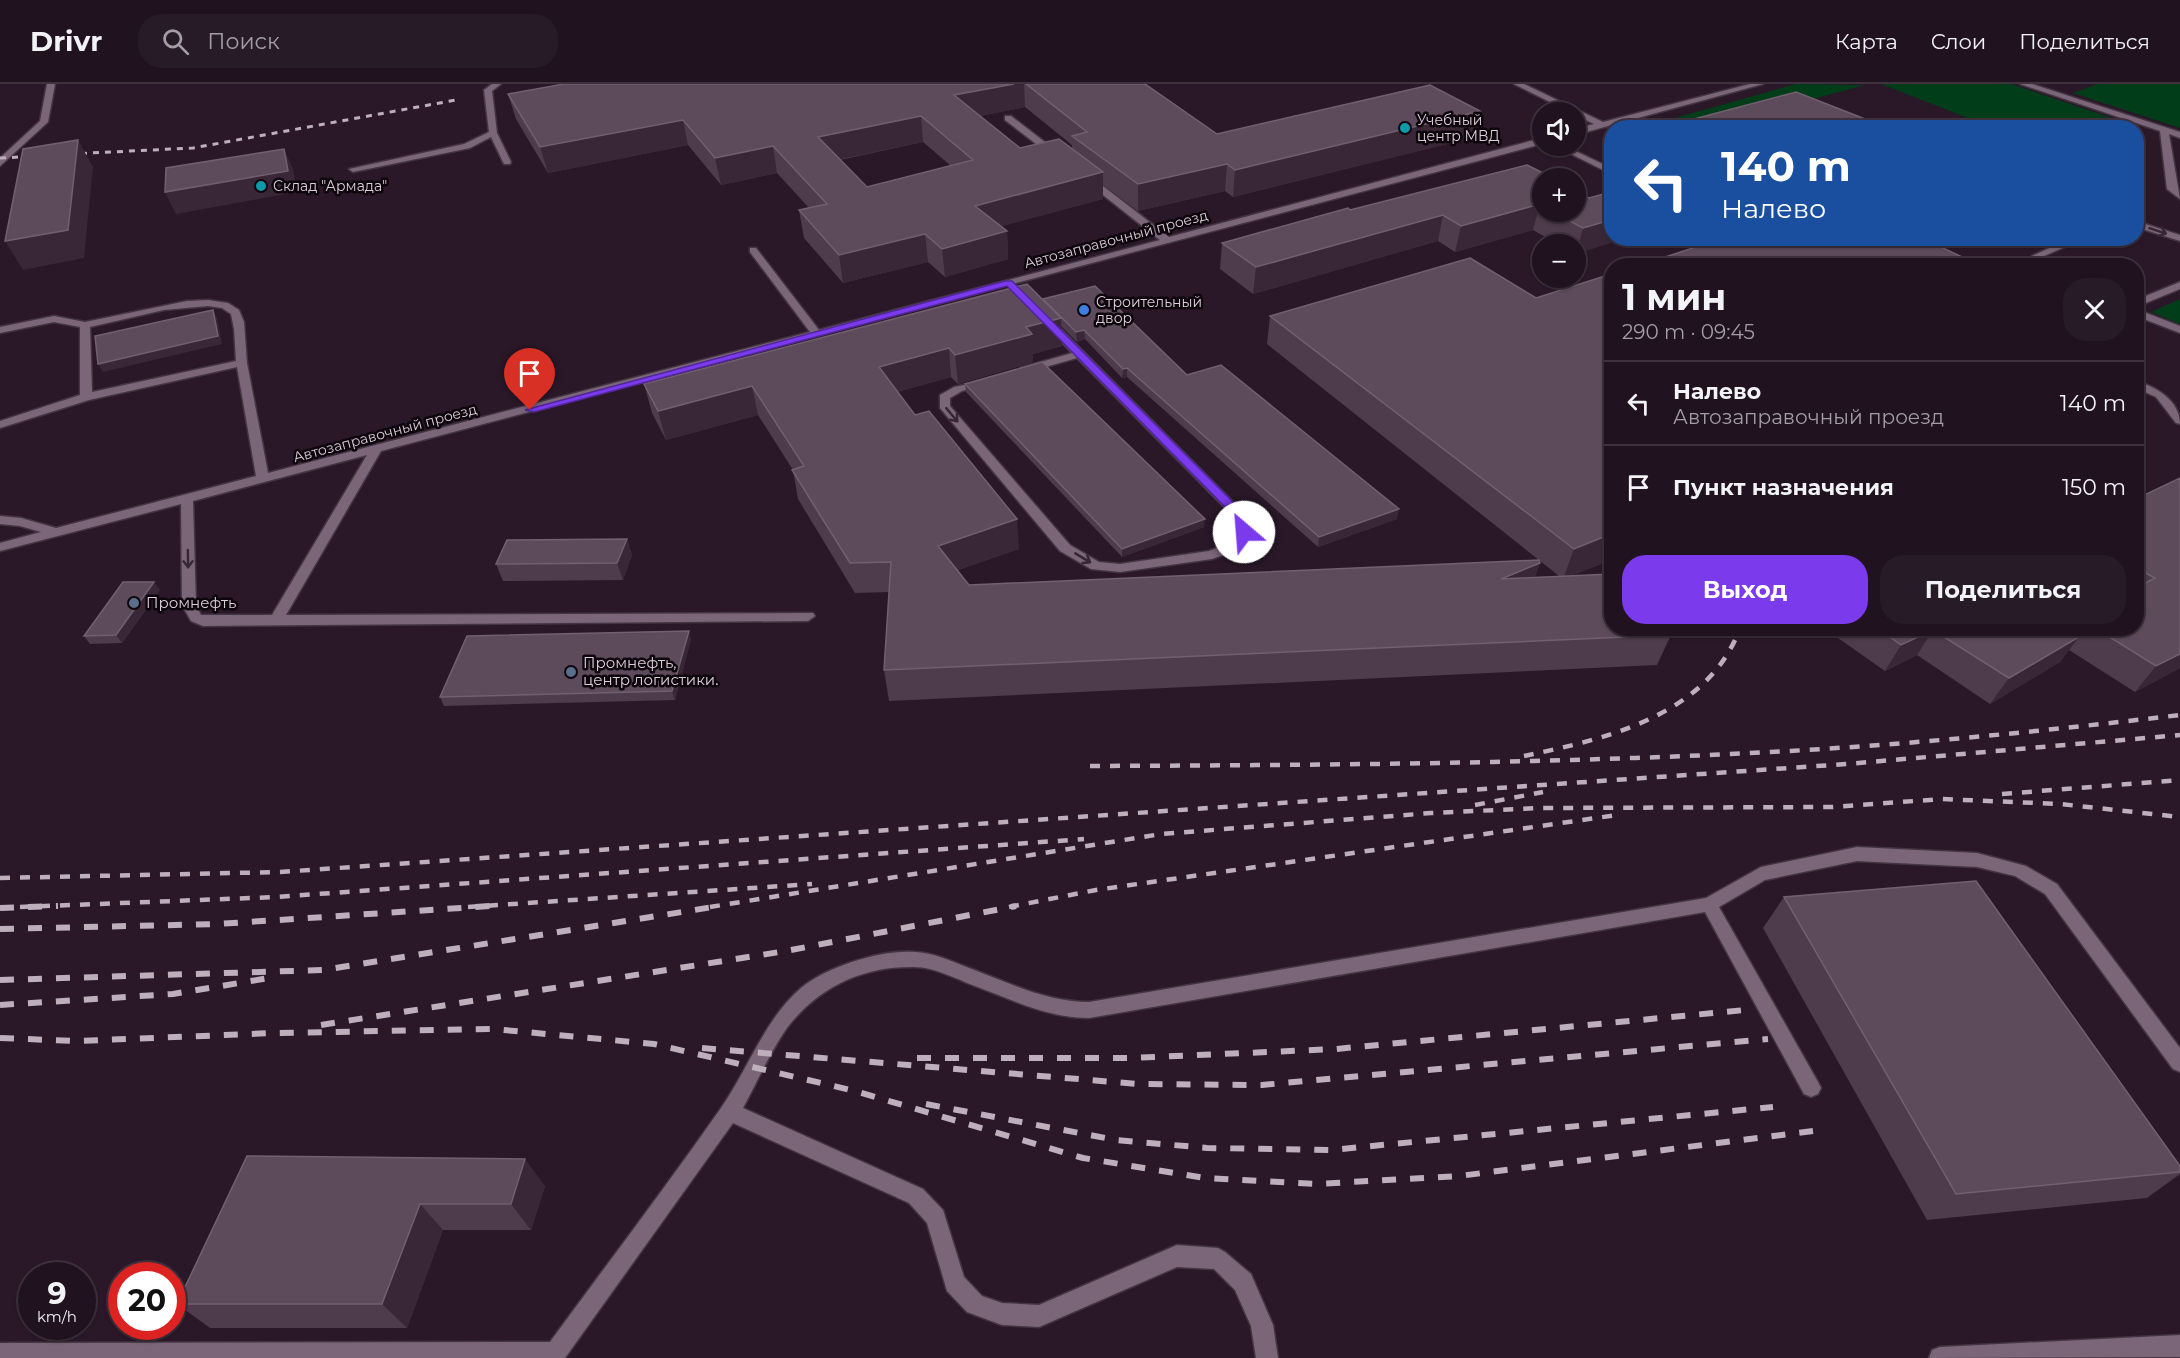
<!DOCTYPE html>
<html lang="ru">
<meta charset="utf-8">
<style>
body{margin:0;font-family:Montserrat,sans-serif;background:#281b28;color:#f1f3f6;height:100vh;display:flex;flex-direction:column;font-size:22px;white-space:nowrap}
*{box-sizing:border-box;margin:0}
p{font-size:20px;color:#a29ea4}
.icon{flex:none;width:33px;height:33px;fill:none;stroke:currentColor;stroke-width:2;stroke-linecap:round;stroke-linejoin:round}
.map{position:relative;flex:1;overflow:hidden}
.drawer{position:absolute;left:1604px;top:174px;width:540px;height:378px;display:flex;flex-direction:column;background:#20121f;border-radius:24px;box-shadow:0 2px 4px #0004,0 0 0 2px #3d323d}
.drawer>*{flex:none}
.hud{position:absolute;left:1604px;top:36px;width:540px;height:126px;border-radius:24px;box-shadow:0 2px 4px #0004,0 0 0 2px #3d323d;background:#1a4fa0;color:#fff;overflow:hidden}
.fabs{position:absolute;left:1532px;top:18px;display:grid;gap:12px}
.fabs a{display:grid;place-items:center;width:54px;height:54px;border-radius:50%;background:#20121f;box-shadow:0 2px 4px #0004,0 0 0 2px #3d323d;font-size:30px}
.speed{position:absolute;left:18px;top:1178px;display:flex;gap:12px;font-size:30px;font-weight:700;text-align:center}
.speed>*{display:grid;place-content:center;width:78px;height:78px;border-radius:50%;background:#20121f;box-shadow:0 2px 4px #0004,0 0 0 2px #3d323d;line-height:1}
.speed small{font-size:15px;font-weight:400}
.speed .limit{border:9px solid #d22;background:#fff;color:#111}
.pin{position:absolute;display:grid;place-items:center;width:51px;height:51px;color:#fff;margin:-62px -26px;border-radius:50% 50% 50% 0;rotate:-45deg;box-shadow:0 0 6px #0007}
.pin .icon{rotate:45deg}
.me{position:absolute;width:66px;margin:-33px;rotate:333deg;stroke-linejoin:round;filter:drop-shadow(0 0 4px #0008)}
.turn{display:flex;align-items:center;gap:21px;height:126px;padding:0 18px;font-size:27px}
.turn .icon{width:78px;height:78px;stroke-width:2.5}
.turn b{display:block;font-size:42px;line-height:51px}
.round{display:grid;place-items:center;flex:none;width:63px;height:63px;border-radius:24px;background:#281b28}
.head{display:flex;align-items:center;justify-content:space-between;height:102px;padding:0 18px}
h1{font-size:36px;font-weight:700;line-height:45px}
.primary-button{display:flex;gap:12px;margin-top:auto;padding:12px 18px}
.primary-button a{flex:1;height:69px;border-radius:24px;background:#7c3aed;color:#fff;font-size:24px;font-weight:700;line-height:69px;text-align:center}
.primary-button a+a{background:#281b28;color:#f1f3f6}
ul{padding:0;list-style:none}
li{display:flex;align-items:center;gap:18px;height:84px;padding:0 18px;border-top:2px solid #3d323d}
li div{flex:1}
li b{display:block;font-size:22px}
li em{font-style:normal}
header{display:flex;align-items:center;gap:36px;box-sizing:border-box;height:84px;padding:0 30px;background:#20121f;border-bottom:2px solid #3d323d}
header strong{font-size:28px}
nav{display:flex;gap:33px;margin-inline-start:auto;font-size:21px}
.search{width:420px;height:54px;background:#281b28;display:flex;align-items:center;gap:15px;box-sizing:border-box;padding:0 21px;border-radius:24px;color:#a29ea4;font-size:22px}
.map>svg:first-child{display:block}
.green{fill:#023d1a}
.lines{fill:none;stroke-linecap:round;stroke-linejoin:round}
.minor-casing{stroke:#423541;stroke-width:3}
.minor{fill:#7b6579;fill-rule:evenodd}
.rail-far2{stroke:#bdb0bc;stroke-width:3;stroke-dasharray:6 6;stroke-linecap:butt}
.rail-far1{stroke:#bdb0bc;stroke-width:4.5;stroke-dasharray:10 10;stroke-linecap:butt}
.rail{stroke:#bdb0bc;stroke-width:6;stroke-dasharray:14 14;stroke-linecap:butt}
.wall{fill:#4e3b4c;fill-rule:evenodd}
.shaded-wall{fill:#392637}
.building{fill:#5d4b5b;stroke:#71606f;stroke-width:1.5;fill-rule:evenodd}
.oneway{stroke:#342733}
.route{fill:#7c3aed;stroke:#51269a;stroke-width:1.5}
.culture-dot{fill:#0f9aa8;stroke:#0e060d;stroke-width:2}
.shop-dot{fill:#3f7fe0;stroke:#0e060d;stroke-width:2}
.service-dot{fill:#5c6f8a;stroke:#0e060d;stroke-width:2}
.labels{text-anchor:middle;stroke-width:5;stroke-linejoin:round;paint-order:stroke}
.far-poi-label{font-size:14px;fill:#dbcfda;stroke:#0e060d;text-anchor:start}
.far-street-label{font-size:14px;fill:#dbcfda;stroke:#0e060d}
.poi-label{font-size:15px;fill:#dbcfda;stroke:#0e060d;text-anchor:start}
</style>
<header>
<strong>Drivr</strong>
<div class="search"><svg class="icon" aria-label="search" viewBox="0 0 24 24"><circle cx="10" cy="10" r="6"/><path d="M15 15l6 6"/></svg>Поиск</div>
<nav><a>Карта</a><a>Слои</a><a>Поделиться</a></nav>
</header>
<div class="map">
<svg width="2180" height="1274" viewBox="0 0 2180 1274">
<rect width="100%" height="100%" fill="#2a1829"/>
<path class="green" d="M1796 0 1865 1 1799 19 1848 43 1639 44Z
M1881 0H2011L2138 43H2085L2062 37 2043 43H1961L1978 38Z
M2098 0H2180V44L2073 9Z
M2180 215V240L2151 228Z"/>
<g class="lines">
<defs>
<path id="minor" d="M47 0H55L48 38 0 82V74L40 37Z
M492 0H501L492 7 497 49 511 78 510 80H504L491 53 470 64 353 88 349 85 464 60 489 48 484 6Z
M1514 0H1524L1603 38 1750 0H1763L1575 51V45L1594 40 1575 31V28H1570Z
M2020 0H2032L2180 48V54L2169 50 2180 115 2167 105 2160 47Z
M1005 32H1011L1059 69V73H1053L1005 36Z
M1542 54V60L381 367 286 531 813 529 815 532 808 537 203 542 191 537 182 521 181 420 0 467V459L41 448 20 442 0 440V432L21 434 56 444 256 392 237 283 89 316 0 344V337L80 311V243L54 238 0 249V243L54 232 85 238 187 217 208 216 228 219 239 226 244 238 247 279 268 389 810 248 750 168V164H756L819 246 1160 156 1084 96V92H1090L1169 153ZM208 222 222 224 231 230 234 245 236 277 92 308 90 243 164 226ZM367 371 272 531H201L196 521 193 417Z
M1555 62H1565L1611 84V90Z
M2136 137 2180 151V157L2136 143Z
M2071 154H2085L2044 172 2058 182H2045L2032 172Z
M2180 198V205L2136 223V216Z
M2136 225 2180 242V249L2136 232Z
M1049 236 1053 237 1243 428 1250 448 1239 465 1212 475 1120 488 1091 485 1060 467 940 324V311L954 303 988 296V300L962 307 950 314V322L1070 461 1099 478 1120 480 1209 467 1229 459 1238 448 1233 432 1077 274 1028 288H1020V284L1072 269 1045 241 1044 239Z
M2136 297C2157 303 2180 317 2180 340L2176 339 2156 313 2136 304Z
M1857 763 1977 769 2026 782 2057 800 2180 964V988L2173 985 2045 810 2015 792 1977 783 1857 777 1765 796 1719 823 1818 998 1821 1004 1818 1010 1811 1013 1804 1010 1705 828 1089 934C1048 934 1013 916 975 902 956 895 935 883 914 883 864 882 821 902 790 940 774 960 756 1000 743 1024L923 1105 943 1126 964 1193 982 1212 1002 1219 1039 1221 1177 1161 1218 1164 1225 1168 1251 1190 1273 1241 1278 1274H1256L1251 1242 1235 1206 1214 1185 1177 1183 1039 1243 1002 1241 967 1228 947 1207 927 1139 909 1119 733 1039 565 1274H0V1259L550 1258C607 1180 666 1103 721 1024 749 984 764 936 801 904 827 882 883 865 916 868 933 869 949 876 964 882 1005 897 1045 918 1089 918L1706 814 1761 783Z
M2180 1251V1273L1929 1274 1932 1266 1940 1263Z"/>
</defs>
<use href="#minor" class="minor-casing"/>
<use href="#minor" class="minor"/>
<path class="rail-far2" d="M69 70 193 64 456 16
M0 74 39 72"/>
<path class="rail-far1" d="M1524 672C1605 655 1708 632 1740 544
M1090 682C1317 681 1544 680 1770 668 1907 661 2044 647 2180 631
M2002 710 2180 696
M1475 721 1543 708
M0 794 280 788 1847 680 2180 651
M20 823 276 813 1084 755
M468 823 812 800
M710 823 1161 750 1431 729 1541 724 1833 723 1942 715 2060 720 2180 733
M1009 823 1096 806 1617 731"/>
<path class="rail" d="M0 824 58 822
M0 845 218 840 490 822
M0 896 323 886 719 822
M0 921 173 910 269 894
M321 941 786 867 1016 822
M0 954 77 957 275 949 493 945 654 960 855 1007 1083 1074 1205 1094 1316 1100 1459 1092 1813 1047
M702 964 1138 1000 1262 1001 1768 955
M917 974H1130L1336 965 1745 926
M926 1020 1116 1056 1207 1064 1331 1066 1773 1023"/>
</g>
<path class="wall" d="M564 0H1145L1217 50 1475 53 1233 113 1225 107 1138 127 1103 101V115L1001 142 1007 147 1008 175 945 193 928 178 843 199 804 154 799 126 809 124 777 89 721 101 688 61 548 89 516 35 508 10ZM1025 23 1072 61V64H1020L980 32ZM923 58 951 82 867 103 840 76Z
M1542 94V128H1575L1589 114 1611 108 1576 170 1575 160H1558L1533 146 1455 168 1438 157 1253 210 1220 185 1222 159 1350 126Z
M1692 154H1922L1704 161Z
M1043 216 1187 291 1397 435 1318 463 1127 293 1122 294 1085 255 1077 258 1061 242 1062 262 1033 270V278L958 300 951 293 897 308 1019 465 958 486 969 501 1535 493 1559 492 1267 260 1270 232 1611 476 1573 491 1671 551 1657 581 889 617 884 586 889 508 855 509 798 415 793 386 758 331 666 356 652 329 644 300Z
M965 300 1204 443 1122 473 966 308Z
M2136 415 2180 584 2135 608 2069 566 2060 578 1990 620 1917 571 1885 587 1838 554 1843 544H2065L2068 546 2069 544H2136Z
M627 455 632 471 623 496 503 497 496 480Z
M160 506 122 559 90 560 84 552Z
M691 555 675 616 444 622 440 613Z
M1784 813 2180 1088V1090L2147 1114 1927 1136 1763 844Z
M247 1072 545 1102 531 1146H443L407 1244H210L177 1220Z"/>
<path class="shaded-wall" d="M1014 0H1024L1025 23 955 37 954 11Z
M1480 27 1475 53 1233 113 1235 86Z
M921 32 923 58 822 79 818 53Z
M1865 35 1861 44H1836Z
M683 36 688 61 548 89 540 63Z
M78 56 93 83 84 174 23 186 5 157Z
M773 62 777 89 721 101 715 74Z
M284 65 293 85 297 108 176 130 165 108Z
M1227 80 1225 107 1138 127V100Z
M1103 88V115L977 149 975 122Z
M1540 120 1533 146 1455 168 1461 142Z
M1443 131 1438 157 1253 210 1256 183Z
M1611 136V154H1627L1576 170 1583 144Z
M1007 147 1008 175 945 193 942 165Z
M925 150 928 178 843 199 839 171Z
M213 226 217 234 222 260 103 288 98 280Z
M1061 234 1062 262 1033 270V278L958 300 955 271 1026 243Z
M1084 246 1085 255 1077 258 1076 248Z
M949 264 951 293 882 312 879 283Z
M1127 284V293L1122 294 1123 285Z
M752 302 758 331 666 356 658 327Z
M1399 425 1397 435 1318 463 1319 453Z
M1017 435 1019 465 941 492 938 462Z
M1205 435 1204 443 1122 473V465Z
M1611 450V476L1563 495 1574 465Z
M627 455 632 471 623 496 617 479Z
M1540 479 1530 509 1501 495Z
M154 498 160 506 122 559 116 551Z
M1933 546 1917 571 1885 587 1901 561Z
M689 547 691 555 675 616 672 607Z
M2079 553 2060 578 1990 620 2009 594Z
M2180 570V584L2135 608 2156 582Z
M525 1075 545 1102 531 1146 511 1120Z
M420 1120 443 1146 407 1244 382 1220Z"/>
<path class="building" d="M564 0H1014L954 11 1020 64 1059 55 1103 88 975 122 1007 147 942 165 925 150 839 171 799 126 827 120 773 62 715 74 683 36 540 63 508 10ZM921 32 973 76 867 103 818 53Z
M1026 0H1145L1217 50 1430 1 1480 27 1235 86 1227 80 1138 100 1072 52 1087 48Z
M1796 8 1865 35 1836 44H1660Z
M78 56 68 146 5 157 23 65Z
M284 65 288 87 165 108 166 84Z
M1527 81 1553 94H1542V121L1540 120 1461 142 1443 131 1256 183 1222 159 1348 124 1350 126Z
M1575 107 1589 114 1611 108V136L1583 144 1553 128H1575Z
M1723 154H1798L1803 157H1820V154H1922L1981 182H1638Z
M1470 174 1536 214 1611 190V450L1574 465 1270 232Z
M1027 200 1061 234 1026 243 1032 250 955 271 949 264 879 283 915 331 929 327 1017 435 938 462 969 501 1539 476 1540 479 1501 495 1611 490V544H1667L1671 551 884 586 891 478 850 479 792 386 804 382 752 302 658 327 644 300Z
M1095 202 1187 291 1221 281 1399 425 1319 453 1127 284 1123 285 1084 246 1076 248 1043 215Z
M213 226 218 252 98 280 95 252Z
M1042 278 1205 435 1122 465 965 300Z
M2180 394V570L2156 582 2095 544H2136V504L2155 494 2136 484V415Z
M627 455 617 479 496 480 507 456Z
M123 498H154L116 551 84 552Z
M1877 544H2065L2079 553 2009 594 1933 546 1901 561Z
M689 547 672 607 440 613 467 552Z
M1976 797 2180 1082V1088L1956 1110 1784 813Z
M247 1072 525 1075 511 1120H420L382 1220H177Z"/>
<defs><path id="oneway-shaft" d="M-6 0H5M1.5-3L5.5 0L1.5 3" fill="none" stroke-width="1.6" stroke-linecap="round" stroke-linejoin="round" transform="scale(1.5)"/></defs>
<g class="oneway">
<use href="#oneway-shaft" transform="translate(2158 147) rotate(18)"/>
<use href="#oneway-shaft" transform="translate(952 331) rotate(50)"/>
<use href="#oneway-shaft" transform="translate(1083 474) rotate(31)"/>
<use href="#oneway-shaft" transform="translate(188 475) rotate(89)"/>
</g>
<path class="route" d="M1005 197H1012L1243 428 1250 448 1248 451H1240L1234 432 1007 202 534 328 525 326Z"/>
<g class="culture-dot">
<circle cx="1405" cy="44" r="6"/>
<circle cx="261" cy="102" r="6"/>
</g>
<circle class="shop-dot" cx="1084" cy="226" r="6"/>
<g class="service-dot">
<circle cx="134" cy="519" r="6"/>
<circle cx="571" cy="588" r="6"/>
</g>
<g class="labels">
<g class="far-poi-label">
<text x="1417" y="41">Учебный<tspan x="1417" dy="16">центр МВД</tspan></text>
<text x="273" y="107">Склад "Армада"</text>
<text x="1096" y="223">Строительный<tspan x="1096" dy="16">двор</tspan></text>
</g>
<g class="far-street-label">
<text transform="translate(1116 155) rotate(-15)" y="5">Автозаправочный проезд</text>
<text transform="translate(385 349) rotate(-15)" y="5">Автозаправочный проезд</text>
</g>
<g class="poi-label">
<text x="146" y="524">Промнефть</text>
<text x="583" y="584">Промнефть,<tspan x="583" dy="17">центр логистики.</tspan></text>
</g>
</g>
</svg>
<div class="fabs">
<a><svg class="icon" aria-label="sound" viewBox="0 0 24 24"><path d="M4 9h4l5-4v14l-5-4H4zM17 9q2 3 0 6"/></svg></a>
<a>+</a>
<a>−</a>
</div>
<div class="speed"><div>9<small>km/h</small></div><div class="limit">20</div></div>
<div class="pin" style="left:530px;top:326px;background:#d93025"><svg class="icon" aria-label="arrive" viewBox="0 0 24 24"><path d="M6 21V4h12l-3 4 3 4H6"/></svg></div>
<svg class="me" style="left:1244px;top:448px" viewBox="-20 -20 40 40"><circle r="19" fill="#fff"/><path d="M0-13L10 11 0 6-10 11z" fill="#7c3aed"/></svg>
<div class="hud">
<div class="turn"><svg class="icon" aria-label="left" viewBox="0 0 24 24"><path d="M17 20v-9H6M10 6l-5 5 5 5"/></svg><div><b>140 m</b>Налево</div></div>
</div>
<section class="drawer">
<div class="head"><div><h1>1 мин</h1><p>290 m · 09:45</p></div><a class="round"><svg class="icon" aria-label="close" viewBox="0 0 24 24"><path d="M6 6l12 12M18 6L6 18"/></svg></a></div>
<ul>
<li><svg class="icon" aria-label="left" viewBox="0 0 24 24"><path d="M17 20v-9H6M10 6l-5 5 5 5"/></svg><div><b>Налево</b><p>Автозаправочный проезд</p></div><em>140 m</em></li>
<li><svg class="icon" aria-label="arrive" viewBox="0 0 24 24"><path d="M6 21V4h12l-3 4 3 4H6"/></svg><div><b>Пункт назначения</b></div><em>150 m</em></li>
</ul>
<div class="primary-button"><a>Выход</a><a>Поделиться</a></div>
</section>
</div>
